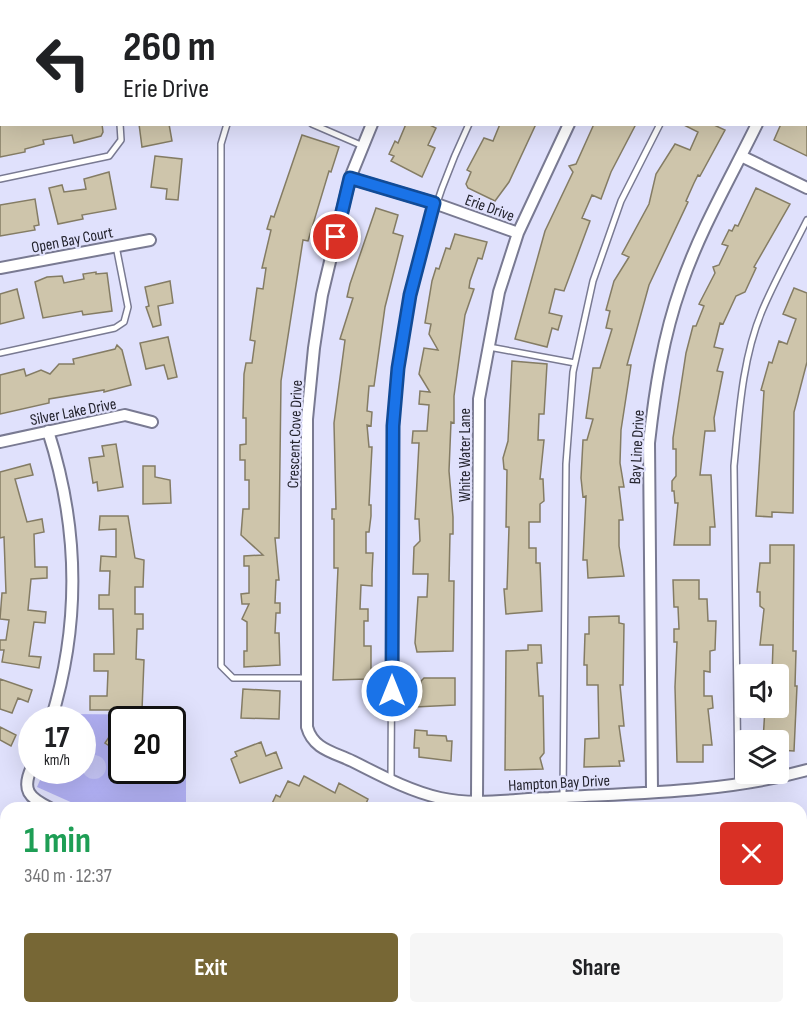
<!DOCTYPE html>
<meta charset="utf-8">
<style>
body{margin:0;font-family:"Sofia Sans Condensed",sans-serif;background:#f6f6f6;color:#202124;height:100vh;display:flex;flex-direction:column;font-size:22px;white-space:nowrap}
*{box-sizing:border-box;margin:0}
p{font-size:20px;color:#757577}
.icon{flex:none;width:33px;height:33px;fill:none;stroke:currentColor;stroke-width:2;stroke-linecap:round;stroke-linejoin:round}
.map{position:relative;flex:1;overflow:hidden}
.sheet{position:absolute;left:0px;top:802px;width:807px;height:212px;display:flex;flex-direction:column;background:#fff;border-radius:18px 18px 0 0;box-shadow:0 6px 24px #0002}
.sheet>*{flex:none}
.banner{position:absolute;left:0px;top:0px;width:807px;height:126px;box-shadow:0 6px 24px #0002;background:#fff;color:#202124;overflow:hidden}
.tools{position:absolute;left:735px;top:664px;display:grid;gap:12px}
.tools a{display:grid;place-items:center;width:54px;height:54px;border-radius:6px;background:#fff;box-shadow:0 6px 24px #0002;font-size:30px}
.speed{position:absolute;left:18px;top:706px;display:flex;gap:12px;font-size:30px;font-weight:700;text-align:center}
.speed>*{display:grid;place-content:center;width:78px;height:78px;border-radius:50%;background:#fff;box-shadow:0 6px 24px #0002;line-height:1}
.speed small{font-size:15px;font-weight:400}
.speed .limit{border:3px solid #111;border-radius:9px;background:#fff;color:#111}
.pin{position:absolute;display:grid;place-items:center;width:51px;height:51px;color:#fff;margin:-26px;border:3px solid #fff;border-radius:50%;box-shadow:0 2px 6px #0007}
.me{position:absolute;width:66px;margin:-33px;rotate:0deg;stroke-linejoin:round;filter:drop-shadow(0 0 4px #0008)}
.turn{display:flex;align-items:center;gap:21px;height:126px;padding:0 24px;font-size:27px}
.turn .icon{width:78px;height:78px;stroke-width:2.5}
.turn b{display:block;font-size:42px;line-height:51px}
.round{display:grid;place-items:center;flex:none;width:63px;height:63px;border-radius:6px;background:#f6f6f6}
.head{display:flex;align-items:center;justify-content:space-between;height:102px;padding:0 24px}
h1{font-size:36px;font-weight:700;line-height:45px;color:#1e9e55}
.cta{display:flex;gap:12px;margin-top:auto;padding:12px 24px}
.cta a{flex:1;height:69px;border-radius:6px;background:#776735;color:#fff;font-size:24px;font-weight:700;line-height:69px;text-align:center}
.cta a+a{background:#f6f6f6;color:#202124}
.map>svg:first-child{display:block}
.green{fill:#b1b0f3;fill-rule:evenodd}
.water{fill:#c4c4f4}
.building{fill:#cec5ab;stroke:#847c64;stroke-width:1.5}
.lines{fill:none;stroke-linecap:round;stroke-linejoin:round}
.service-casing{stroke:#797a92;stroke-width:8}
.minor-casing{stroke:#797a92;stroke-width:14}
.service{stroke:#fff;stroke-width:5}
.minor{stroke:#fff;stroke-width:10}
.route-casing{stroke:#114b97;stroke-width:15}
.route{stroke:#1a73e8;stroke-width:10}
.labels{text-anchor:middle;stroke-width:4.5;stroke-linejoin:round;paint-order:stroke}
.street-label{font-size:16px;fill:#22222c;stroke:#e0e1fc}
</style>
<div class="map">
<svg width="807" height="1013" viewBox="0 0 807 1013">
<rect width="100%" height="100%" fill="#e0e1fc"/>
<path class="green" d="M68 714 186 715V808H84L37 787 44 771H82V720H66ZM122 720H172V771H122Z"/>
<path class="water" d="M82 767a12 12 0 1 1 24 0a12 12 0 1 1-24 0Z"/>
<path class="building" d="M0 124H102L103 132 101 136 74 143 72 135 43 140 44 144 25 149V152L0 157Z
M139 124H169L172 141 142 147Z
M406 124H428L436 128 428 145 435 148 422 177 391 161 394 156 389 154 395 141 398 143Z
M500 124H536L509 182 495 201 468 188 466 184 471 172 467 170 484 138 493 141Z
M594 124H636L611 172 601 199 592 195 582 218 590 221 564 291 555 289 549 313 562 316 558 330 552 328 547 347 515 339 545 231 573 172 569 166 576 164Z
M682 124H712L725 130 700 176 698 175 694 183 686 201 688 202 649 285 627 365H631L621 430 620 463 624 487H619L623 520H619V546L624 576 588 578 587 560H583L586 496 583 497 581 478 583 440H587L593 419 586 418 593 368H600L612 329 606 328 610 311 606 310 614 281 629 257 622 254 649 204 656 174 675 144 690 150 698 132Z
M781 124H807V156L774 140Z
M302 135 339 147 331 172 329 171 308 241 303 240 281 381 279 538H275L279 580H276L275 603H280V613H276L275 633H279L280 665 244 667V651H247V622L242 619 249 604H242L241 594 249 593V566H244V556L263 555 241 535 243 509H249V480H245V460H240V445L246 444V418H243L244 374 246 363H252L255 341 250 340 257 288 263 289 266 268H262L271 230 267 229 271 216 274 217Z
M155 156 182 159 178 200 166 199 167 189 151 187Z
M109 172 116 209 82 215 83 219 58 224 49 188 62 185 64 192 86 189 84 179Z
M756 188 790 204 754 267 756 268 745 292 736 296 723 324 720 323 714 347 723 349 717 371 723 372 714 418 715 431H705L700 475H711L715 527H710V545H674L678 503H675L674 491H672V481L676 476V449H673V438L686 353 693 326H696L704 306 699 304 715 273 713 267 719 265 728 246 722 244 729 230 732 231 735 225 738 226Z
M35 199 39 225 34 226 35 230 0 236V205Z
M376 208 398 215 393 233 403 236 385 307 374 386H369L367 411 372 412 371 426 367 425 369 447H372L369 505H371V516L369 532H366V553H373L372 574V586L361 585 360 609H368V621H364V646H371V675L368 679 333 680 338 568H334V519H332V509H336L334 423 345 340 340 339 353 298 347 297 350 284Z
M455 234 487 242 482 259 478 258 470 281 469 288 474 289 465 315 454 396V423L451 422 449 471 453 517V534H450L449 581H454L453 651 417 652 415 643 418 597H427L428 574H413L414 547 420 541 419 519H415L419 443H412L413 431H427L429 405 419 404 420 391 430 392 419 374 424 348 438 350 429 334 431 324 425 323 432 281 436 268 439 269 446 248 450 249Z
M96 272V274L107 273 112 311 83 315 82 311 43 318 35 282 47 277 62 276 64 283 84 279 83 274Z
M170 281 173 303 158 306 161 325 153 327 146 307 149 306 145 287Z
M794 288 807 293V362L794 412 793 513 772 512V517L756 516 764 391 761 390 769 362 772 363 779 341 787 344 796 319 783 314Z
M17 289 24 318 0 324V294Z
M168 337 177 377 168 379 164 365 146 369 140 343Z
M117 345 122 350 131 385 104 392V390L49 399V403L0 414V375L24 369 26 376 41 370 50 374 59 364H74L73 359 115 349Z
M512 361 547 364 544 414H539L538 440H544L540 479H543L544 501 540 504V522H529V548H536V563H540L542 611 506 614 504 589H507L509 527H506L507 470 504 469 503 458 508 441Z
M116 444 123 487 98 491 97 482 93 483 89 458 104 456 102 446Z
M30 464 33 475 15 479 27 522 42 519 44 532 34 534 35 567H47V578L31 579 28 610 46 612 45 623 34 622 29 656 41 657 39 668 2 662 4 650H0V640H6L9 620 0 619 2 593H6L4 537 0 538V472Z
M143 466H155V477L170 480 171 503 143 504Z
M100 516H128L135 558 144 560 143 587H135V614H143V629H137L136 659 144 660 142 710H90V696H107L108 671H94V654H114L113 609H99V595H109L110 571H100L101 556 116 557V529L99 530Z
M770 545H794L793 651H796L795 686H797L794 751 778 750V741H763L765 708H778V675H772L773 645H760L764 609 760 606V592H757L760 563H770Z
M673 580H699V599H707L708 621H716L715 650 710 651V672L704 671V696H712L713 708 708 709 712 745H703V762H677L675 687 677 642H674V629H679L678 607H674Z
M619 616V623L624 624 623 685H620L624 726H619L624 761H619L620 766 584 767 585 739 599 738 598 685H587V665H584L585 634H589V617Z
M528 645H541L542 663H537L539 696H543L544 753 540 758 543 769 505 770 506 651 528 650Z
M424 678H455V705L415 707V693H419L421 681Z
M0 679 32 690 28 702 18 698 12 713 0 709Z
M243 689 280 691 279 719 241 718Z
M0 727 16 735 11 746 0 740Z
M415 730 427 731V735L446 736 447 741H452L451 761 419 757V748H414Z
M111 734 120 740 114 749 105 743Z
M261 742 266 756 276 752 282 768 240 783 231 759 237 756 235 752Z
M304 776 335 793 339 783 368 799 364 808H270L276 795 280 797 288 781 299 786Z"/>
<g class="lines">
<defs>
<path id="service" d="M11 2 18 0
M529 2 530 0
M723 2 724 0
M0 4 2 3
M806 93 807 94
M227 124 221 144V666L233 678H307
M312 124 363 146
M0 179 109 156 121 140 120 124
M489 347 575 363
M0 353 115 328 124 322 128 307 116 246
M391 780 393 426C402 318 422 223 469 124
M738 783 734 466C739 415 742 359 762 311 775 280 792 250 807 220
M563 797 566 464 573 372 593 281 621 201 660 124
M801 858 807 857"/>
<path id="minor" d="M756 0 759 2
M433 2 434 0
M627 2 628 0
M0 93 2 92
M372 124 350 178 322 295 314 348 307 419V727C313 749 333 752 352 761 380 775 409 791 440 798 475 806 514 799 549 798 634 793 724 793 807 770
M741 156 807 188
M350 178 434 203 518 233
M0 268 150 240
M48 431C79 527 81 623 51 720
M0 442 125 415 152 422
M32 767C21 790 29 798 50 808
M652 791 649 443C655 389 663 337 681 286 700 230 731 177 757 124
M477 801 479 399 499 292 518 233 569 124
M801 947 807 946
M89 1013 99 1008"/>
</defs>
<use href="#service" class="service-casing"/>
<use href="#minor" class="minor-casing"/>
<use href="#service" class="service"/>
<use href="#minor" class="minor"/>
</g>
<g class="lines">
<defs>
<path id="route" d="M336 237 350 178 434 203 410 295 398 368 393 426 392 691"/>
</defs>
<use href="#route" class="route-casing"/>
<use href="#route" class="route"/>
</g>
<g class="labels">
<g class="street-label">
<text transform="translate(490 207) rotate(20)" y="6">Erie Drive</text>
<text transform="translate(72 239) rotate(-11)" y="6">Open Bay Court</text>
<text transform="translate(73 411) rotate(-11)" y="6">Silver Lake Drive</text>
<text transform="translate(294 434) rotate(-88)" y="6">Crescent Cove Drive</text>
<text transform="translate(636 447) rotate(-87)" y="6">Bay Line Drive</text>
<text transform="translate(464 455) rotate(-90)" y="6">White Water Lane</text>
<text transform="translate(559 782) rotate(-3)" y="6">Hampton Bay Drive</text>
</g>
</g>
</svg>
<div class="tools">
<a><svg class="icon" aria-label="sound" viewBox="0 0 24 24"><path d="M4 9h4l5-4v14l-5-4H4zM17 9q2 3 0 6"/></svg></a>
<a><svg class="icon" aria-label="layers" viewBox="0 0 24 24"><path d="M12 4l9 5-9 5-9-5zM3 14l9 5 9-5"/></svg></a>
</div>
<div class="speed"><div>17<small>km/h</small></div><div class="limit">20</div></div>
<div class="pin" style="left:336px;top:237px;background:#d93025"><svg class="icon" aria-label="arrive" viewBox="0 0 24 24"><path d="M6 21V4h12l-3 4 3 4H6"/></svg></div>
<svg class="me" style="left:392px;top:691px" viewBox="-20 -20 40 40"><circle r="17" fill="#1a73e8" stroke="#fff" stroke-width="3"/><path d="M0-11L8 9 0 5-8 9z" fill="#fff"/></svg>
<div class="banner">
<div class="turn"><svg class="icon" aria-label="left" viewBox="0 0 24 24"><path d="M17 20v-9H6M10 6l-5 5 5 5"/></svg><div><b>260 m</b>Erie Drive</div></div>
</div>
<section class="sheet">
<div class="head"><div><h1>1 min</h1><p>340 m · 12:37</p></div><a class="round" style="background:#d93025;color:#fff"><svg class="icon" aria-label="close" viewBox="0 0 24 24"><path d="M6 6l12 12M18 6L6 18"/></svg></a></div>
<div class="cta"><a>Exit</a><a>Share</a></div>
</section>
</div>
